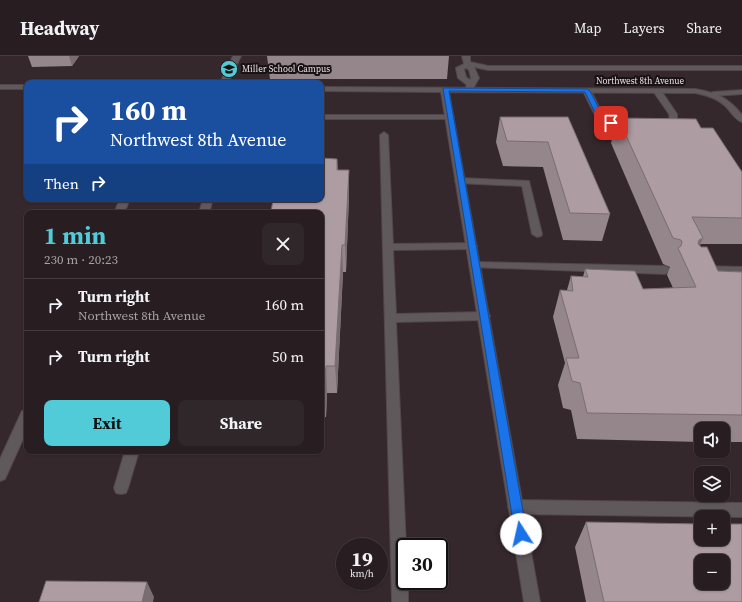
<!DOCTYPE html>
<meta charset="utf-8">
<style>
body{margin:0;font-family:"Source Serif 4",serif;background:#30272a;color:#f1f3f6;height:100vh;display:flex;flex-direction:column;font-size:15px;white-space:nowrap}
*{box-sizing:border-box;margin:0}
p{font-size:13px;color:#a5a2a5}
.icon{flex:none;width:22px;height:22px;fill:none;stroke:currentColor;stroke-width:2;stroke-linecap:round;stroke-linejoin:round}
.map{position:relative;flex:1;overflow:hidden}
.side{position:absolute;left:24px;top:154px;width:300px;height:244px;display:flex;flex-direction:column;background:#281e21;border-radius:8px;box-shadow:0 1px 3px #0004,0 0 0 1px #443c3f}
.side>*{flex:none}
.top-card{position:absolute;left:24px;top:24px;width:300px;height:122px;border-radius:8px;box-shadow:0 1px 3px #0004,0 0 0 1px #443c3f;background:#1a4fa0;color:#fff;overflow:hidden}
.tools{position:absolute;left:694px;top:366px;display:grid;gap:8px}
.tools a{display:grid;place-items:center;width:36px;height:36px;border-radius:8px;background:#281e21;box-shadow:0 1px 3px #0004,0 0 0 1px #443c3f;font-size:20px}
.speed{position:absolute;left:336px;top:482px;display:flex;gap:8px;font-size:20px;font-weight:700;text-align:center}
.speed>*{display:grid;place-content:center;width:52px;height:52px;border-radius:50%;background:#281e21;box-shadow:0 1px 3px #0004,0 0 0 1px #443c3f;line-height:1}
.speed small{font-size:10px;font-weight:400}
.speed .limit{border:2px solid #111;border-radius:6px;background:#fff;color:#111}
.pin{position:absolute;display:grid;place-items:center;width:34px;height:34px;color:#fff;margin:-17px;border-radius:8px;box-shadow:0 2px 6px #0006}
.me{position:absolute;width:44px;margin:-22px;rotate:350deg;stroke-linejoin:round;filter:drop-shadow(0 0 3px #0008)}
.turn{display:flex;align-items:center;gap:14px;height:84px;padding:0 20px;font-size:18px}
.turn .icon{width:52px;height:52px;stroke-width:2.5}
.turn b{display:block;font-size:28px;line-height:34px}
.then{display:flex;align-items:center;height:38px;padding:0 20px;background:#0003;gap:8px;font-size:15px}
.round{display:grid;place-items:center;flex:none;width:42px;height:42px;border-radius:8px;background:#30272a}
.head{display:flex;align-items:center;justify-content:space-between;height:68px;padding:0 20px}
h1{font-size:24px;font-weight:700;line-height:30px;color:#52cbd9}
.cta{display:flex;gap:8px;margin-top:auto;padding:8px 20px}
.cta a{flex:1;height:46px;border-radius:8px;background:#52cbd9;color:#111;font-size:16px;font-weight:700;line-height:46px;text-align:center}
.cta a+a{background:#30272a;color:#f1f3f6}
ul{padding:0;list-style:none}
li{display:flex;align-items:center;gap:12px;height:52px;padding:0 20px;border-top:1px solid #443c3f}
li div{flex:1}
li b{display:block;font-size:15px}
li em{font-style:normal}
header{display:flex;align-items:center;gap:24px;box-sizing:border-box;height:56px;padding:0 20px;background:#281e21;border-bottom:1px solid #443c3f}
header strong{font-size:19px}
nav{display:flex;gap:22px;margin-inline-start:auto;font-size:14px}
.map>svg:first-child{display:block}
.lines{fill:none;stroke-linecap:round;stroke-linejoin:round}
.lane-casing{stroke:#52464a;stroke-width:2}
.street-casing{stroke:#52464a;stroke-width:2}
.lane{fill:#60595c;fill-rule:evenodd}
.street{fill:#60595c;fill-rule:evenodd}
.wall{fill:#95868b}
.shaded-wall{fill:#796d71}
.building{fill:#ad9ca2;stroke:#796d71;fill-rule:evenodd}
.route{fill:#1a73e8;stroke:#114b97}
.labels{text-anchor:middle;stroke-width:4;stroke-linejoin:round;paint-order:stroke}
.far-poi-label{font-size:9px;fill:#ebe2e5;stroke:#181214;text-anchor:start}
.far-street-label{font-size:9px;fill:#ebe2e5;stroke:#181214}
</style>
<header>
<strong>Headway</strong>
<nav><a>Map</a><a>Layers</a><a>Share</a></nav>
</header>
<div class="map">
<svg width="742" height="546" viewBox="0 0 742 546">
<rect width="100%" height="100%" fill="#35282c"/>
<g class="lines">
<defs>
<path id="lane" d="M462 0H470V6L488 10H742V14H488L474 11 479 22 471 36H468L464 34 467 29 458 22 456 12 464 8ZM466 12 469 14 471 22 470 24 466 21 464 13Z
M584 33H590L604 61 612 65 634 67 635 69 634 71 611 69 598 65 583 35Z
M654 33H660L677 58V69L667 73 659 72 658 70 659 68 670 66 669 58 653 35Z
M742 34V38L713 40 709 38 713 36Z
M321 59H450L454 61 450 63H321Z
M384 76 388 79 393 188 472 187 477 190 472 193 393 194 396 258 484 256 488 257 490 260 488 263 484 264 396 266 406 491 405 525H408V546H392L380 79Z
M460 122 529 125 542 178 541 180 537 181 532 178 522 130 457 127 455 125Z
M203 143H213L209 157H199Z
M475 206 665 210 669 212 670 214 669 216 665 218 471 211 470 209 471 207Z
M703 210 742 211V219L699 216 698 214 699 212Z
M125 395H139L128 432 126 437 121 438 116 437 114 432Z
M516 444 742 447V461L516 458 511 456 508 451 511 446Z"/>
<path id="street" d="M233 0H241L228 27H220Z
M0 29H27V33H0Z
M321 31 695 33C715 36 729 42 742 59V66C735 64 730 54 724 49 716 42 706 39 695 37L449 36 540 546H524L441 36 321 35Z
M120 143H130L124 157H114Z
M27 354V374L5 423 0 425V403L22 355Z"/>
</defs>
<use href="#lane" class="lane-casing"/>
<use href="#street" class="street-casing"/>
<use href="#lane" class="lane"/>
<use href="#street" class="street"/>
</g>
<path class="wall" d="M28 0H79L72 10 32 11Z
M267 0H449L447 23H270Z
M500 61H568L610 158 602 185 563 184 543 111 503 110 496 86Z
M618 62 701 72 742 116V188H701L700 189 718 215 742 216V386H723V373H701V386L577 383 571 354 563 352 558 329 565 307 553 261 560 234H567L571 220 583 221 585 213 643 233 673 232 667 219 670 211 663 208 611 87Z
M337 103 338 114 349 140 346 216H343L337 337H327L326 361H321V157Z
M586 466 742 546H586L575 491Z"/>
<path class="shaded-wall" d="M69 0H79L72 10Z
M349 114V140L346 216 345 189Z
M703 182 691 209 699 184Z
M342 189 343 216 337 337 335 310Z
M326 310 327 337 326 361 324 334Z
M147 526 154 541 153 546H142Z"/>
<path class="building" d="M500 61H568L610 158 570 157 548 86 507 85Z
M618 62 696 63 701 72H713L742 116V162L692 161 703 182 699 184 698 188 701 191H707L718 215 742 216V359L587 357 580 327 572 325 566 302H579L560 234 573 235 571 220 588 221 585 213 635 215 643 233 696 231 678 192 681 190 682 186 681 184 673 182Z
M321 102 337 103V114H349L345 189H342L335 310H326L324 334H321V157H271L273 143H321Z
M586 466 701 468V483H723V468H742V546H604ZM701 505H723V527H701Z
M46 525 147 526 142 546H39Z"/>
<path class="route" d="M443 32 587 33 590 35 604 62 614 67 611 69 599 65 585 36 449 35 527 478 525 482 521 484 517 482 515 478Z"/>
<defs>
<symbol id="university-disc" viewBox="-11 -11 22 22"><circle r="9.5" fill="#52cbd9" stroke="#181214"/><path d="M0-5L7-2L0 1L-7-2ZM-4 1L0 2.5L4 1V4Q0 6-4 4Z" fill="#111"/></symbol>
</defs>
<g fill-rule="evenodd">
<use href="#university-disc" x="219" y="3" width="20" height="20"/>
</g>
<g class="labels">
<g class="far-poi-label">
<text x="242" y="16">Miller School Campus</text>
</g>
<g class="far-street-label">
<text x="640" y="28">Northwest 8th Avenue</text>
</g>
</g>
</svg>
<div class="tools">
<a><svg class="icon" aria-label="sound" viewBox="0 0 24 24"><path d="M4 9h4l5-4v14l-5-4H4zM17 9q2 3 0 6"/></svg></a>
<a><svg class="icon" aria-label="layers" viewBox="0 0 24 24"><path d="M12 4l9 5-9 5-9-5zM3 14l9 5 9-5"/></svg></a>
<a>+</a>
<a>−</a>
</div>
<div class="speed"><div>19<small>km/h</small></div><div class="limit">30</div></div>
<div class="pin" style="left:611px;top:67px;background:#d93025"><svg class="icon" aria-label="arrive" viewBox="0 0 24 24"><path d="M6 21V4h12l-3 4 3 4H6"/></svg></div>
<svg class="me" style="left:521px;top:478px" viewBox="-20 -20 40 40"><circle r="19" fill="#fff"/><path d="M0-13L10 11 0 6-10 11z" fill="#1a73e8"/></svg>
<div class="top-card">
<div class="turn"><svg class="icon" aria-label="right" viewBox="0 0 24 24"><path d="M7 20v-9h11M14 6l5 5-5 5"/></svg><div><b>160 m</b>Northwest 8th Avenue</div></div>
<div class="then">Then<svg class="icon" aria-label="right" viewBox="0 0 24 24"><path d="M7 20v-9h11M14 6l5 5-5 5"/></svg></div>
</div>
<section class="side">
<div class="head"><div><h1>1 min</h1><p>230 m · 20:23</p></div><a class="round"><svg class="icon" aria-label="close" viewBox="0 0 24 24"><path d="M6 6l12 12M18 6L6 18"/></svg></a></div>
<ul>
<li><svg class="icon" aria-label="right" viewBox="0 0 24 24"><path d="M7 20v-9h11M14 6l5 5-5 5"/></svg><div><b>Turn right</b><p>Northwest 8th Avenue</p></div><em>160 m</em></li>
<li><svg class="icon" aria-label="right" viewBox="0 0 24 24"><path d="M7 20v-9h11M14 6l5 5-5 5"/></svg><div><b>Turn right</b></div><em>50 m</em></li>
</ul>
<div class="cta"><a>Exit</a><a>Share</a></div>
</section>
</div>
